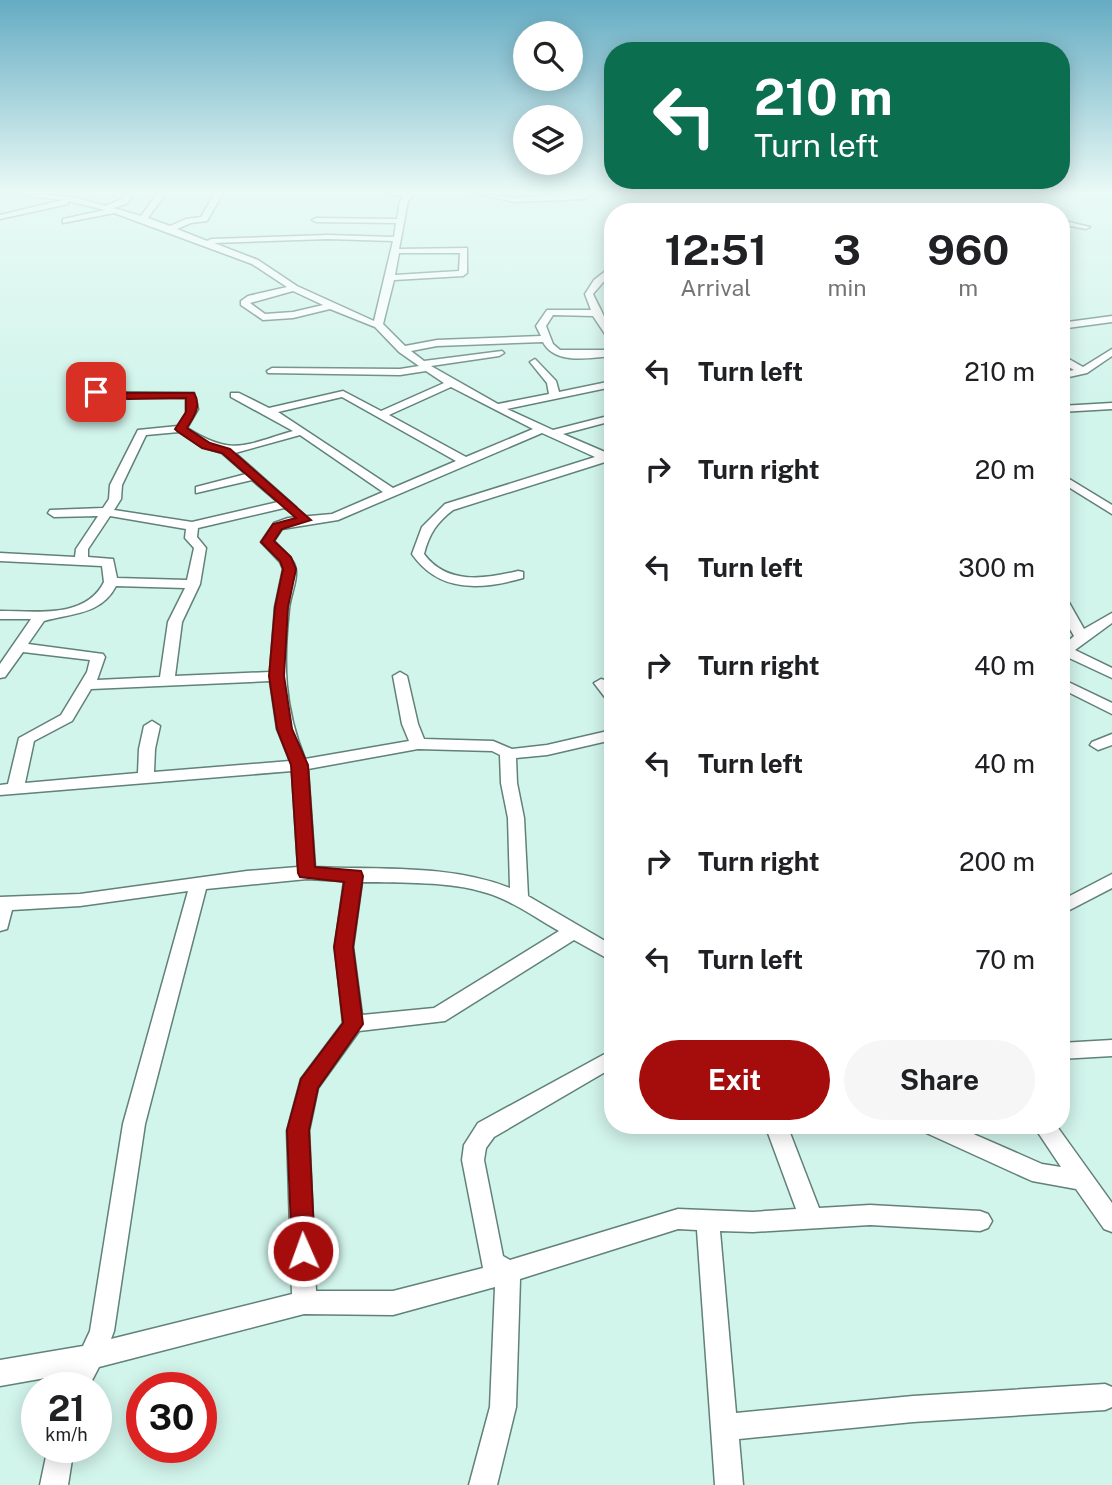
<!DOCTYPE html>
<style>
body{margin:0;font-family:"Public Sans",sans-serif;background:#f6f6f6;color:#202124;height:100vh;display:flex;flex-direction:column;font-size:26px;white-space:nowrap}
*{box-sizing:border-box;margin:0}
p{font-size:23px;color:#757577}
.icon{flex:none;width:38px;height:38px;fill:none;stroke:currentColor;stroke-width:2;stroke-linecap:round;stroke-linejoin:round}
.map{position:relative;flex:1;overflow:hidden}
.drawer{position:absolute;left:604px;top:203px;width:466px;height:931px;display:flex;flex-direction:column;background:#fff;border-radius:28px;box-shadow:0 4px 18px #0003}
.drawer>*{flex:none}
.guide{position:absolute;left:604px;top:42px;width:466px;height:147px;border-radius:28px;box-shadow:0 4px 18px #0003;background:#0b6e4f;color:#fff;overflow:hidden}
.fabs{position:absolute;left:513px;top:21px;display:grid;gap:14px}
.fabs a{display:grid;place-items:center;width:70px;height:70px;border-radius:50%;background:#fff;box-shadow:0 4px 18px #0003;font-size:35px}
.speed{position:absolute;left:21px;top:1372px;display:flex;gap:14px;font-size:35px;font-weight:700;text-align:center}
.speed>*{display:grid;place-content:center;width:91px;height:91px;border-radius:50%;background:#fff;box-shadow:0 4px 18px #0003;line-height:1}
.speed small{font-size:18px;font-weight:400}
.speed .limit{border:10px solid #d22;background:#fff;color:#111}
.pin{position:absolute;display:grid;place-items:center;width:60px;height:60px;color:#fff;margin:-30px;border-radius:14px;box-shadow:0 4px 10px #0006}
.me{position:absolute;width:77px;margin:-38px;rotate:358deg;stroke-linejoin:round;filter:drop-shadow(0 0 5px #0008)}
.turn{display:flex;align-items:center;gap:24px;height:147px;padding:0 35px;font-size:32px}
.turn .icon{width:91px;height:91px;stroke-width:2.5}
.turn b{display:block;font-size:49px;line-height:60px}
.eta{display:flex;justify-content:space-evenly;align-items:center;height:119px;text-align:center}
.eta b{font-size:42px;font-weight:700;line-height:49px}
.action{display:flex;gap:14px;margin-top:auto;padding:14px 35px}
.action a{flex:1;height:80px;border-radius:42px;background:#a40d0c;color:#fff;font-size:28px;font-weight:700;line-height:80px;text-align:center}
.action a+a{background:#f6f6f6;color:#202124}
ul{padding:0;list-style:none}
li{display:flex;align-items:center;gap:21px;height:98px;padding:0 35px}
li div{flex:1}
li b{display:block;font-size:26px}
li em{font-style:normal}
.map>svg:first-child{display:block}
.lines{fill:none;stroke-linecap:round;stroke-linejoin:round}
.minor-casing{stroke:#618179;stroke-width:3}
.minor{fill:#fff;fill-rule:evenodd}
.route{fill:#a40d0c;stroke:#6b0808;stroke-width:2}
</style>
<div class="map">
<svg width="1112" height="1485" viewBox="0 0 1112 1485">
<rect width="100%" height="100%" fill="#d1f4eb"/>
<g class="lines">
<defs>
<path id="minor" d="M7 193 74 197 105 206 120 200 127 193H135L126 204 113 208 141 216 158 193H166L148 218 170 226 186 219 201 217 215 193H223L207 221 191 223 177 229 207 241 211 239 328 235 394 237 396 223 316 222 312 220 316 218 397 219 400 201 404 197 386 193H415L408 201 399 249 467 248V273L463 276 394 280 383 324 405 346 437 340 541 336 536 326 547 310H591L585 294 594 280 612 266V272L593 294C599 307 612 329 612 341L609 340 593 316 553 315 546 326 553 344 560 350H612V356C590 358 555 365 543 342L437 346 411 351 424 361 502 351 504 353 499 356 431 366 498 404 549 394 547 383 530 362 535 359 556 381 559 392 612 381V387L507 409 553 430 612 415V421L563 434 612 455V464L605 462 453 510C437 522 429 534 424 554 447 585 485 579 518 571L523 572V578C481 590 439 593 412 554L422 527 445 504 595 457 542 433 338 520 282 529 274 541C281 549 292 556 295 566 299 578 290 596 289 609 283 664 284 707 305 759L409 741 402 724 393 676 400 672 407 676 418 724 424 739 493 741 512 749 547 745 612 730V740L547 755 516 758 517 783 524 818 528 896 612 945V961L574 940 445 1021 359 1031 318 1088 309 1131 316 1291H393L483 1268 462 1160 464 1145 478 1123 612 1050V1068L494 1137 486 1148 484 1160 503 1256 510 1260 678 1209 753 1212 796 1209 765 1125H787L819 1208 870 1205 980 1211 988 1214 992 1221 988 1228 980 1231 870 1225 753 1232 720 1231 736 1413 913 1396 1105 1384 1112 1387V1407L1105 1410 913 1422 739 1439 743 1485H715L697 1230 678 1229 520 1279 516 1407 497 1485H469L490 1407 495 1287 393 1315 304 1314 99 1367 88 1388H61L68 1374 0 1386V1360L83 1346 90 1331 123 1124 188 891 80 906 12 910 7 929 0 931V897L80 894 247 871 298 867 292 771 0 795V785L8 784 19 738 61 715 87 672 90 660 23 652 5 677 0 678V664L31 619H0V611C35 611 86 619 104 582L102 566 0 561V553L75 557 76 549 98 516 54 517 48 513 50 510 103 508 109 499 110 485 138 430 178 426 186 413V398L79 397 75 396V392L194 393 198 409 187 428C233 457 244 445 293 431L231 397V393H239L269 408 343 391 381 411 444 383 426 371 400 375 268 373 267 371 272 368 400 369 419 366 399 352 375 327 330 309 293 318 263 320 241 305V301L248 296 287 287 252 264 114 213 63 223V219L105 210 68 201V204L0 219V215L63 200ZM328 239 393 241 374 321 297 286 258 260 214 243ZM399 253H460L459 271 395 275ZM293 291 323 305 293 312 265 314 250 303ZM451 387 533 429 466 457 389 415ZM342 397 456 461 393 488 278 412ZM179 432 202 447 222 453 246 474 196 487V493L252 480 278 502 192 522 114 510 121 499 122 485 146 435ZM300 435 383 492 332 514 288 518 274 523 261 542 280 562 283 569 275 607 270 672 175 676 182 622 200 584 206 548 197 537 198 528 284 508 290 511 296 507 235 453ZM110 516 186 529 185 538 194 548 187 580 117 578 113 559 88 557V549ZM116 586 185 588 168 622 160 677 97 680 105 657 103 654 28 644 44 621C72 613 101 615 116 586ZM270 681 277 729 290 761 154 772 155 749 160 726 152 721 144 726 139 749 138 773 25 783 34 741 72 721 91 689ZM418 749 492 751 500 755 501 783 508 818 510 888C450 864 378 870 315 867L308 769ZM307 879 344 881 335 947 343 1023 301 1079 287 1131 292 1294 111 1339 114 1331 145 1124 206 889ZM362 882C403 883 448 881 487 893 513 901 536 918 559 931L434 1008 362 1015 353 947Z
M473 193 515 198 592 193 583 199 515 202Z
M999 210 1026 212H995Z
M1060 220 1090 227 1086 229 1060 224Z
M1112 316V322L1060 329V323Z
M1112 349V356L1087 373 1060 379V373L1074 370 1060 362V354L1083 367Z
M1112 403V409L1060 412V406Z
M1066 477 1112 505V514L1062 483V479Z
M1060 595 1067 599 1084 629 1112 613V623L1075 650 1112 668V678L1067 657 1060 660V648L1074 636 1060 612Z
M1060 678 1112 703V714L1060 688Z
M601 679C613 681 612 691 612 701L607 700 594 683Z
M1112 734V745L1098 750 1090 745 1092 742Z
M1112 874V888L1060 915V901Z
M1112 1040V1056L1060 1059V1043Z
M919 1125H953L1042 1164 1061 1167 1033 1125H1056L1112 1203V1232L1104 1229 1076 1189 1032 1181 922 1131Z
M48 1447H74L68 1485H40Z"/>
</defs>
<use href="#minor" class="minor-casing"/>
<use href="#minor" class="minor"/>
</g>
<linearGradient id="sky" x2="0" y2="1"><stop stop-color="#65acc3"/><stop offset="0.48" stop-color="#eafaf6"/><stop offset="1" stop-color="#eafaf6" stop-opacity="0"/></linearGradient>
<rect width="1112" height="401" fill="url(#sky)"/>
<path class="route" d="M96 389 128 393H194C202 406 194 416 187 428L210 443 230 449 311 520 282 529 274 541 291 557 296 569 288 607 284 676 292 729 308 765 315 867 361 871 363 876 353 947 363 1024 318 1088 309 1130 315 1251 312 1259 303 1262 295 1259 292 1251 287 1130 301 1079 343 1023 334 947 344 882 300 877 298 873 291 765 277 729 269 676 275 607 283 569 280 561 261 542 273 524 296 518 222 453 202 448 177 431 175 429 186 412V398L128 399 92 394 91 392Z"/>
</svg>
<div class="fabs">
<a><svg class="icon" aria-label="search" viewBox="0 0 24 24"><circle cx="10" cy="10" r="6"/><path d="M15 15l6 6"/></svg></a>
<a><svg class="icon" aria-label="layers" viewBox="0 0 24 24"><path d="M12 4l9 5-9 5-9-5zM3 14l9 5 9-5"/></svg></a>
</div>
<div class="speed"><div>21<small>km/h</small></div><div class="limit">30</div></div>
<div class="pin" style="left:96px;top:392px;background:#d93025"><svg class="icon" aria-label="arrive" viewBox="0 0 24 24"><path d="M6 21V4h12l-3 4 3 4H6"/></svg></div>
<svg class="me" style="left:303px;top:1251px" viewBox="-20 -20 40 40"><circle r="17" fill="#a40d0c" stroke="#fff" stroke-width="3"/><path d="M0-11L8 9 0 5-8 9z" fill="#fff"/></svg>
<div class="guide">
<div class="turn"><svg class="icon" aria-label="left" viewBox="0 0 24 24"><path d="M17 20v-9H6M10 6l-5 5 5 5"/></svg><div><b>210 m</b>Turn left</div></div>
</div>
<section class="drawer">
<div class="eta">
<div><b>12:51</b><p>Arrival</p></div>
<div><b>3</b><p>min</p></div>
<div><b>960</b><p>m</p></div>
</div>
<ul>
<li><svg class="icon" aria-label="left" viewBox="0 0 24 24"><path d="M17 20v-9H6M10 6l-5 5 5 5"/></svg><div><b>Turn left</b></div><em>210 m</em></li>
<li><svg class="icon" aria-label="right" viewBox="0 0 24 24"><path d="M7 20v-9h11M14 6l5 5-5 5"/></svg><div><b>Turn right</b></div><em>20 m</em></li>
<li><svg class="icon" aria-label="left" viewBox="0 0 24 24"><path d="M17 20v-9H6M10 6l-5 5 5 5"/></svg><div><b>Turn left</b></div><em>300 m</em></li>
<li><svg class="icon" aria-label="right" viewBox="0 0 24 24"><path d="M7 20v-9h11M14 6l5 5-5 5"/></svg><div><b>Turn right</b></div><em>40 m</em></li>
<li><svg class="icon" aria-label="left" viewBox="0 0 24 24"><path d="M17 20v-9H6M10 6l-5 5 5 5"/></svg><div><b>Turn left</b></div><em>40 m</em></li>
<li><svg class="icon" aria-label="right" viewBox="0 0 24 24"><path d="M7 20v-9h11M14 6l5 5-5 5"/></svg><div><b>Turn right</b></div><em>200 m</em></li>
<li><svg class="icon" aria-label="left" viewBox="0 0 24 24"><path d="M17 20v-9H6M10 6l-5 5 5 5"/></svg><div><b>Turn left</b></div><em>70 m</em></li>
</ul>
<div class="action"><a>Exit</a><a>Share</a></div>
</section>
</div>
